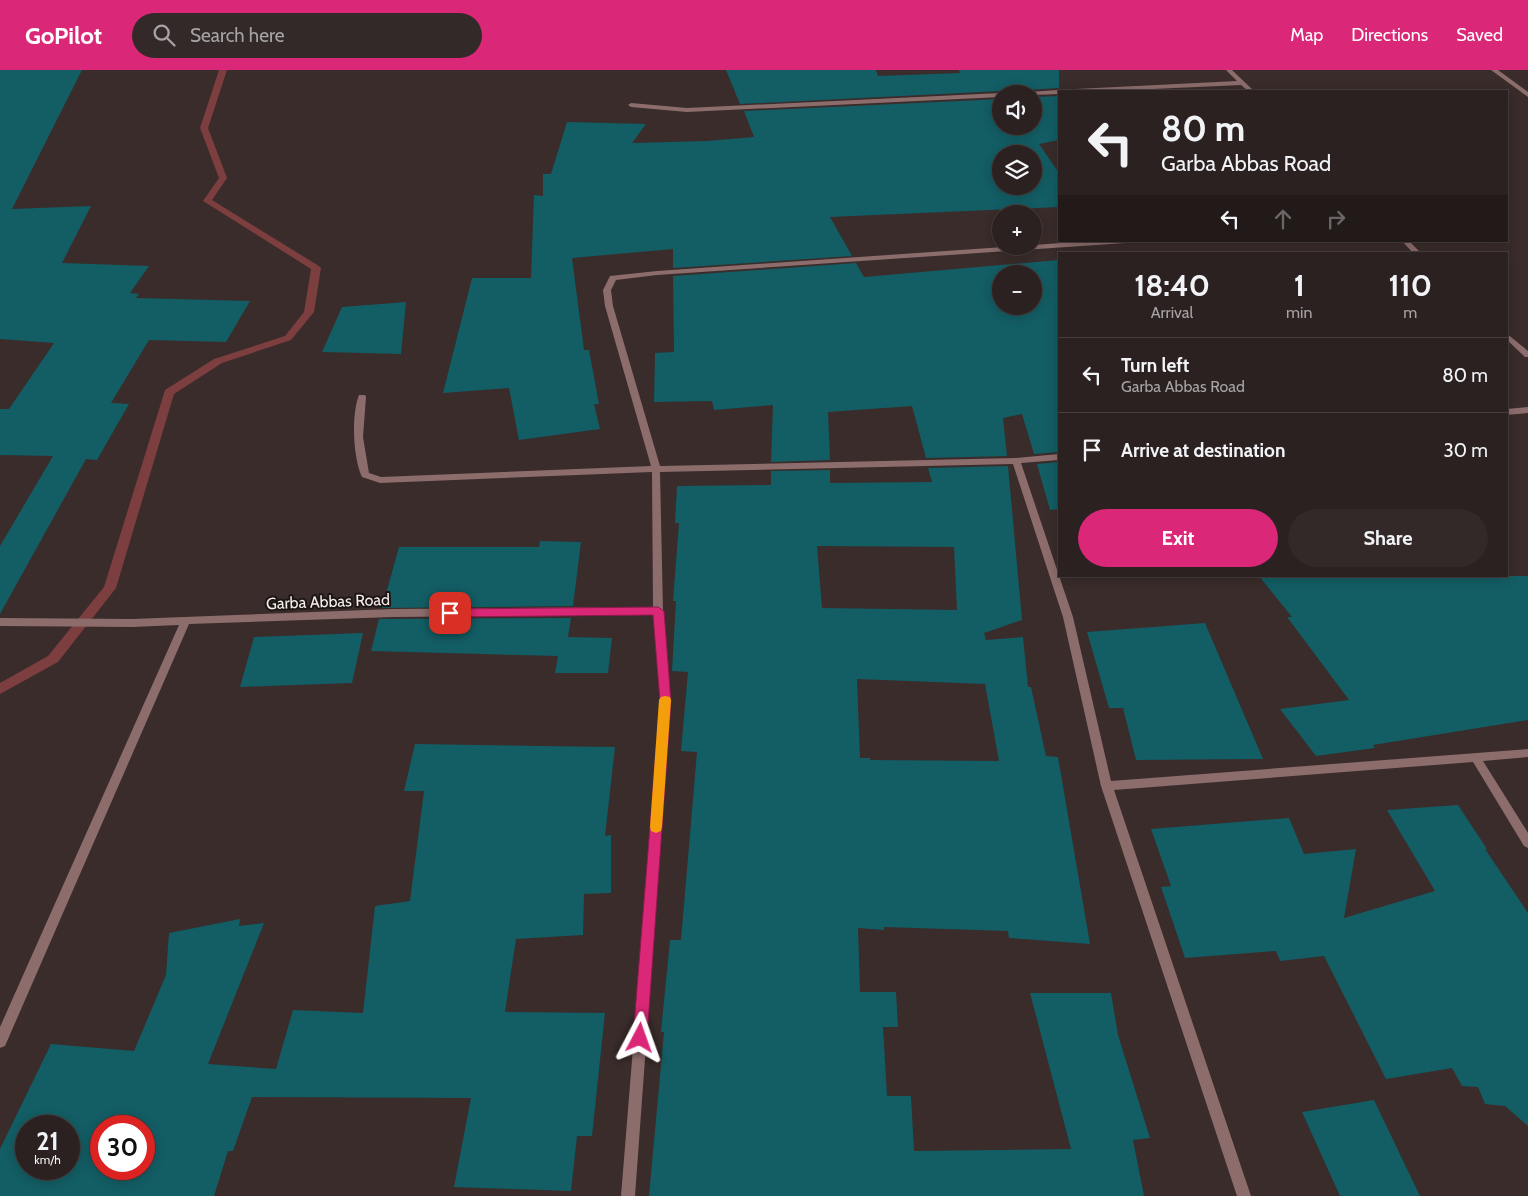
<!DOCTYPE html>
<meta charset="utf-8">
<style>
body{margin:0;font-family:Cabin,sans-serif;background:#332929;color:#f1f3f6;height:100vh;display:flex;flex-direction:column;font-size:19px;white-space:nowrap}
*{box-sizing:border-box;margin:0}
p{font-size:16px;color:#a6a3a5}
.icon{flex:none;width:28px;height:28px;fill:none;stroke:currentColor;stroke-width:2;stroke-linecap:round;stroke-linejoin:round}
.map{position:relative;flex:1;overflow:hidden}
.sheet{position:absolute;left:1058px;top:182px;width:450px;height:325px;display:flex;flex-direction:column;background:#2b2120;border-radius:0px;box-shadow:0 2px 12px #0003,0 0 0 1px #473e3e}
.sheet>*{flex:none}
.hud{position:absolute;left:1058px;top:20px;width:450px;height:152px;border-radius:0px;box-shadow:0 2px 12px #0003,0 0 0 1px #473e3e;background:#2b2120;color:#f1f3f6;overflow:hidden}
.fabs{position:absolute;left:992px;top:15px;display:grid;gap:10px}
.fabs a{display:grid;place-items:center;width:50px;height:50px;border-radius:50%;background:#2b2120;box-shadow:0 2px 12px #0003,0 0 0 1px #473e3e;font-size:25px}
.speed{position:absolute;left:15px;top:1045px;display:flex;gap:10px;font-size:25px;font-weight:700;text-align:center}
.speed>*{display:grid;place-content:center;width:65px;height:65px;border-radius:50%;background:#2b2120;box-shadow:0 2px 12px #0003,0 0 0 1px #473e3e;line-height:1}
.speed small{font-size:12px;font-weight:400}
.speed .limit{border:8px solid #d22;background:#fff;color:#111}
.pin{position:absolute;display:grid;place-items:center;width:42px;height:42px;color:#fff;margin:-21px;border-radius:10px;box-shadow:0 2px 8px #0006}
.me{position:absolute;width:55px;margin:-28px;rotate:4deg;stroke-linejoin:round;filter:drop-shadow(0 0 4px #0008)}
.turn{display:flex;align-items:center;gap:18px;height:105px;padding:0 20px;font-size:22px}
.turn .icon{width:65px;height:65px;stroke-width:2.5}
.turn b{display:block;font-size:35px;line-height:42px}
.lanes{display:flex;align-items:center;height:48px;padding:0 20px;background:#0003;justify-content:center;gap:25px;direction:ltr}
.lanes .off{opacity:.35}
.eta{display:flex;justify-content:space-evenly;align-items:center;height:85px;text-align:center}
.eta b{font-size:30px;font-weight:700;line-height:35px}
.cta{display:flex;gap:10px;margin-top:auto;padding:10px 20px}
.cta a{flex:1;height:58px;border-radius:30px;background:#db2777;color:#fff;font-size:20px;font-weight:700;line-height:58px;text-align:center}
.cta a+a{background:#332929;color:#f1f3f6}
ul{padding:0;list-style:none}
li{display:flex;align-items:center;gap:15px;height:75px;padding:0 20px;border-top:1px solid #473e3e}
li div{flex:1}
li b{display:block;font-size:19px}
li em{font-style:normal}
header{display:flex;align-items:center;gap:30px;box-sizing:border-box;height:70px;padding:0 25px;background:#db2777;color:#fff}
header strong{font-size:24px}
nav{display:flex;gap:28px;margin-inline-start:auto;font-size:18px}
.search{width:350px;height:45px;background:#332929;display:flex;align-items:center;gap:12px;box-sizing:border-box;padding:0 18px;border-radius:28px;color:#a6a3a5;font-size:19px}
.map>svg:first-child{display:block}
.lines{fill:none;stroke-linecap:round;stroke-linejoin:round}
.stream{fill:#7c3e3e;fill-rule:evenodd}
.building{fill:#135d64;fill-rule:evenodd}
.minor{fill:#8c6d6c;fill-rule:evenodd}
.route{fill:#db2777;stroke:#8e194d}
.slow{fill:#f59e0b}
.labels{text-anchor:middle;stroke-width:4;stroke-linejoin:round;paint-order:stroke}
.street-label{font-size:16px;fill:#f6eded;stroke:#1c1615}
</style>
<header>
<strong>GoPilot</strong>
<div class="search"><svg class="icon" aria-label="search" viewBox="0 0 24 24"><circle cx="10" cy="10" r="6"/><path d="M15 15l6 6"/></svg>Search here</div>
<nav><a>Map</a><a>Directions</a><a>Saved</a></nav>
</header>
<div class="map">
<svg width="1528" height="1126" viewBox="0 0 1528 1126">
<rect width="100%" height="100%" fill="#392c2b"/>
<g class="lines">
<path class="stream" d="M219 0H227L208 58 227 108 212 130 319 196 321 198 314 242 291 270 222 293 174 324 116 518 58 592 0 624V613L48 586 104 517 165 320 214 289 285 266 304 242 311 199 203 131 219 108 200 58Z"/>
</g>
<path class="building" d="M0 0H82L12 139 91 136 62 193 149 196 130 223 139 224 136 228 250 231 226 272 149 270 111 333 129 334 97 390 86 389 0 544V476L53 386 0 385V339H9L54 273 0 269Z
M726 0H876L878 6 960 3 959 0H1059V18L1027 20 1022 24H1005L1001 21 740 34Z
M1059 26V70L1039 74 1059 103V137L830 147 852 186 673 198V179L572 188 584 280H589L599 334H594L600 359 519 370 509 318 443 323 472 208H531L534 125 543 126V104H551L567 52 646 54 632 73 707 71 754 67 744 41 1001 29V56H1034V27ZM1001 84H1034V116H1001Z
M1059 190V382L1034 384 1022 344 1003 348 1007 386 926 388 912 336 828 342 830 390 771 392 773 335 714 340 712 331 654 332 655 283 674 282 673 206 856 193 864 207ZM1001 204H1034V236H1001Z
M406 232 401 284 322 282 342 237Z
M1059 392V439L1050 440 1037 394Z
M1008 396 1022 550 984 563 986 570 1023 567 1028 617H1031L1046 686 1058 687 1090 874 1009 868 1008 861 884 857V860L858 858 860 922H896L898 957H883L887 1026H911L914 1081 1071 1079 1030 923H1111L1118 965 1150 1068 1133 1070 1144 1126H649L664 962H661L670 870H681L697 682 681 681 688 602 672 601 676 531H673L679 453H675L677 416 771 415V401L830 400V413L932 412 928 398ZM817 476 954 477 957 540 822 538ZM857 609 985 614 999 691 870 690V688H860Z
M540 471 581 472 573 536 382 538 399 477H539Z
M1259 506H1528V650L1373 675 1375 678 1316 686 1280 639 1349 630 1287 547H1292Z
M571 548 568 567 612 568 608 603H555L558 586 371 581 379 549Z
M1205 553 1263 689 1136 690 1123 638H1109L1087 562Z
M363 563 352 613 240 617 254 567Z
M415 674 615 677 605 766 611 765V823L584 824 583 865 516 869 505 942 605 943 592 1066H577L571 1121 454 1117 471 1028 252 1027 233 1081H228L214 1126H0V1079L51 974 134 981 166 905 169 863 240 849 239 856 264 853 208 994 276 999 293 940 363 943 375 836 410 831 424 721H404ZM26 1056H69V1099H26ZM101 1056H144V1099H101Z
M1458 735 1487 779H1485L1528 843V1056L1505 1036 1485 1034 1478 1017 1462 1016 1452 998 1386 1009 1324 886 1280 891 1276 881 1185 888 1161 817 1171 816 1151 759 1289 748 1304 784 1356 779 1344 848 1435 821 1387 740Z
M1374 1030 1420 1126H1340L1302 1042Z"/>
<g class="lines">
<path class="minor" d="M1226 0H1232L1254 21H1248L1241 15 1109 21H1073L1076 19 1237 11Z
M1491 0H1498L1528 22V27Z
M1059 20 1062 21H1059V24L1034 25V24H1024L1027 22Z
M1001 23 1003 24H1001V27L687 42 631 37 628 35 631 33 687 38Z
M1090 171H1128L1125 173 657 205 616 210 611 220 613 236 660 396 1016 388 1059 384V390L1021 393 1073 547 1111 711 1528 679V687L1483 691 1528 763V778L1524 776 1473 692 1114 720 1251 1126H1237L1101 716 1063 547 1013 394 660 402 663 541 671 632 635 1126H621L661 632 653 545 393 547 189 554 5 976 0 978V957L179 555 132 557 0 556V548L132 549 393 539 653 537 652 402 380 413 362 407C353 388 351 345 359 325H365L366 327 363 367 369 403 381 407 651 396 605 236 603 220 610 206 657 201Z
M1402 171H1409L1422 184H1414Z
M1506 263 1528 281V287H1525L1506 269Z
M1528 337V343L1506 345V339Z"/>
</g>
<path class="route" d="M658 537 664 541 671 632 647 968 645 973 640 975 635 973 633 968 660 632 653 545 450 547 444 543 450 539Z"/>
<path class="slow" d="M665 626 670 627 671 630 662 757 661 761 656 763 651 761 650 757 659 630 661 627Z"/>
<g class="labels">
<g class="street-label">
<text transform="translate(328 531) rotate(-2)" y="6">Garba Abbas Road</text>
</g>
</g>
</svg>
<div class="fabs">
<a><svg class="icon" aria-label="sound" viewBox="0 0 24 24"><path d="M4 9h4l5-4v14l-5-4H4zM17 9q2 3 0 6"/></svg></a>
<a><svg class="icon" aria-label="layers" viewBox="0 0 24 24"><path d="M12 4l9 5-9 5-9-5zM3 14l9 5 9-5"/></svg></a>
<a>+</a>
<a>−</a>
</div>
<div class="speed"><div>21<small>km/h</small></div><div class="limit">30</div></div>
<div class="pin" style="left:450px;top:543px;background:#d93025"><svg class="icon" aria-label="arrive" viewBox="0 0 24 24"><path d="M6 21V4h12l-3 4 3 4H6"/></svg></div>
<svg class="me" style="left:640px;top:968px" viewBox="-20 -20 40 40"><path d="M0-17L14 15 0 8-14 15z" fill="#db2777" stroke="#fff" stroke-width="4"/></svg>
<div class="hud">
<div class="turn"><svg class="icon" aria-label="left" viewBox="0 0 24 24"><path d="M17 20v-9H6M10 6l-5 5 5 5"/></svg><div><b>80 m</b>Garba Abbas Road</div></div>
<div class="lanes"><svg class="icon" aria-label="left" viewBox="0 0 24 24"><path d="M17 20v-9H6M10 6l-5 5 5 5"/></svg><svg class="icon off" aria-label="ahead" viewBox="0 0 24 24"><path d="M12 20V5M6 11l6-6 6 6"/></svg><svg class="icon off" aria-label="right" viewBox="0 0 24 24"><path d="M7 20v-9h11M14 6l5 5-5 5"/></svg></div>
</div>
<section class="sheet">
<div class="eta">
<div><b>18:40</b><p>Arrival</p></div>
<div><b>1</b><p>min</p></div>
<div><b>110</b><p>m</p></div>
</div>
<ul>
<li><svg class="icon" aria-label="left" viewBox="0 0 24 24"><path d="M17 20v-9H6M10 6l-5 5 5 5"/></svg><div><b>Turn left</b><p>Garba Abbas Road</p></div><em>80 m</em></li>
<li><svg class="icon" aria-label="arrive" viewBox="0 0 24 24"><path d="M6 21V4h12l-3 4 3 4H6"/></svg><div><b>Arrive at destination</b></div><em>30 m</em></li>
</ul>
<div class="cta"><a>Exit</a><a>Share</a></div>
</section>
</div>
